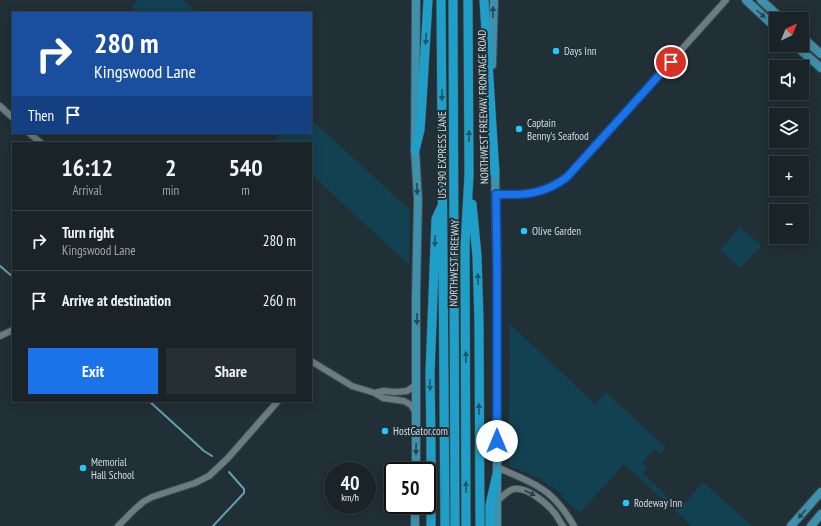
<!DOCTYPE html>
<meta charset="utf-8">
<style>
body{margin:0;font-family:"PT Sans Narrow",sans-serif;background:#262f34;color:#f1f3f6;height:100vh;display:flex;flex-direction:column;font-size:15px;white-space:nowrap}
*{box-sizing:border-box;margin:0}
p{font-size:13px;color:#9fa4a8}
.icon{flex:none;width:22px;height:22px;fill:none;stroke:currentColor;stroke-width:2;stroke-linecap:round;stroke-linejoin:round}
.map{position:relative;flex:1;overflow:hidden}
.details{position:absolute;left:12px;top:142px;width:300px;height:260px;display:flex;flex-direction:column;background:#192328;border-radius:0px;box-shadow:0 2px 10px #0003,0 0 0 1px #374045}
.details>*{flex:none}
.guide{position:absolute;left:12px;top:12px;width:300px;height:122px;border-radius:0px;box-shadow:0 2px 10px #0003,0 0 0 1px #374045;background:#1a4fa0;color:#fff;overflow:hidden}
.needle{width:26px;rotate:43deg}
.buttons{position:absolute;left:769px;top:12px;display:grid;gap:8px}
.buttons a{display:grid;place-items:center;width:40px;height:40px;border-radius:0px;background:#192328;box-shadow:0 2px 10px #0003,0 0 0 1px #374045;font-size:20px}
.speed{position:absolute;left:324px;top:462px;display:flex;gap:8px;font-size:20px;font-weight:700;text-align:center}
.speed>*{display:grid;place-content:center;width:52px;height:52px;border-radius:50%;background:#192328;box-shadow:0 2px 10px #0003,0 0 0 1px #374045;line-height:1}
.speed small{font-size:10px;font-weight:400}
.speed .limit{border:2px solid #111;border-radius:6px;background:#fff;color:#111}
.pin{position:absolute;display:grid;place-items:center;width:34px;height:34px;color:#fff;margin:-17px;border:2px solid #fff;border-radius:50%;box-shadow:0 1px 4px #0007}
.me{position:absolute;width:44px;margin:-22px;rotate:0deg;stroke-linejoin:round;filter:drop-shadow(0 0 3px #0008)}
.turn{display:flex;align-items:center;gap:14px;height:84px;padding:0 16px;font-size:18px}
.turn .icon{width:52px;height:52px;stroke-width:2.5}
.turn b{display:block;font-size:28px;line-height:34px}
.then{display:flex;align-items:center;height:38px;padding:0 16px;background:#0003;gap:8px;font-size:15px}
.eta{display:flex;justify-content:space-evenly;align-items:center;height:68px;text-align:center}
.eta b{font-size:24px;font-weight:700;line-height:28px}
.cta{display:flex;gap:8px;margin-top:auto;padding:8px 16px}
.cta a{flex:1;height:46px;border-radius:0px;background:#1a73e8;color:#fff;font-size:16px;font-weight:700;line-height:46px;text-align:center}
.cta a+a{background:#262f34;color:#f1f3f6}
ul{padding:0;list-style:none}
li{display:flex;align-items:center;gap:12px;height:60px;padding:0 16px;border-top:1px solid #374045}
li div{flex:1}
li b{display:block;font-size:15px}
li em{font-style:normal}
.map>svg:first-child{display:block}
.green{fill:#124152}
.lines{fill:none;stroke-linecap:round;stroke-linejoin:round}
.stream{stroke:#649eb4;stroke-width:2}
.minor-casing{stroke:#3f4b50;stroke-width:8}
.major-casing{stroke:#3f4b50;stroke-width:10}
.highway-casing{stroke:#3f4b50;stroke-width:10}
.minor{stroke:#6c7c83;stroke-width:6}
.major{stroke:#3e90ac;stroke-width:8}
.highway{stroke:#1f9ec7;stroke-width:9}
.oneway{fill:#284754}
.oneway2{fill:#205669}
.oneway3{fill:#2c3b42}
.route-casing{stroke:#114b97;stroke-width:10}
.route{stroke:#1a73e8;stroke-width:7}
.poi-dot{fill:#23c9fe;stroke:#212f36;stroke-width:1.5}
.labels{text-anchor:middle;stroke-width:4;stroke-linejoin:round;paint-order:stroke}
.poi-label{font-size:11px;fill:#d5dee2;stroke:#212f36;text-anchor:start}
.street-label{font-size:11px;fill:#d5dee2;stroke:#212f36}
</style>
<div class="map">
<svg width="821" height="526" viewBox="0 0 821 526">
<rect width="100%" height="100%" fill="#212f36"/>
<path class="green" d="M138 0H183L197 13H138L132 7Z
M311 119 410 210 409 265 311 174V143H278L275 140 281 133H311Z
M740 227 760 244V247L740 268 720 250Z
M509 323 595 404 606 392 666 448 660 454 655 449 642 463 647 468 643 473 674 503 679 498 685 503 703 482 752 526H692L624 464 580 513 562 497 563 495 552 486 550 487 541 479 510 466 508 452 510 357Z"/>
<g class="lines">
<path class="stream" d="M0 266 13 277
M149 401 204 451 212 456
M213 526 244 493V489L229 472"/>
<defs>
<path id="minor" d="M0 106 13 118
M29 133 41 143
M496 194C523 196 545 194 567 177L726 0
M0 336 13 330
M311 361 352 386 375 393 383 398 404 401 411 405 416 413
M375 393 383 391 395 392 407 391 417 384
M497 467C511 474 529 480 542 489 556 498 566 512 574 526
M496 502C501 498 505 493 511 490 525 484 548 504 556 515 558 518 560 522 563 526
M118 526 134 510 143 502 152 497 195 483 209 476 228 458 278 401"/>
<path id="major" d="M746 0 776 28
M761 0 782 19
M802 37 821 54
M795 45 821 68
M492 65 494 0
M495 169 497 271V526
M416 471V296L418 200 415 150 416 0
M415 526V505
M791 526 821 492
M811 526 821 514"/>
<path id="highway" d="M441 0 445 526
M453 0 455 526
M484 0 495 174
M415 150 420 130 422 102 428 0
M472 204 477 256 479 321 480 526
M431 526V444L430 373 436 219 442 206
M466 526 465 246 469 175 468 0
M490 526V505L497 474"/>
</defs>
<use href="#minor" class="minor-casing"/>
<use href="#major" class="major-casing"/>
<use href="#highway" class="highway-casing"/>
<use href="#minor" class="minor"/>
<use href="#major" class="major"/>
<use href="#highway" class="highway"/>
</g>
<defs><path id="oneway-solid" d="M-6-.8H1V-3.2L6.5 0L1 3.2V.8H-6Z"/></defs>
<g class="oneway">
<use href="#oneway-solid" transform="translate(493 12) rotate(-88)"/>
<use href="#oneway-solid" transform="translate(761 14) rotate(42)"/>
<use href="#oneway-solid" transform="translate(417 189) rotate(87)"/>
<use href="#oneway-solid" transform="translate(417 319) rotate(90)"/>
<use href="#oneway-solid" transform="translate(416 449) rotate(91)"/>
<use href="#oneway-solid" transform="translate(802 514) rotate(131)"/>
</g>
<g class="oneway2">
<use href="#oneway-solid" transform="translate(426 39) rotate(93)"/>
<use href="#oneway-solid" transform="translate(442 95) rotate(90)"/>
<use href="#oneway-solid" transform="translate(469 136) rotate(-90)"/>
<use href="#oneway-solid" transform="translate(435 241) rotate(92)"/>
<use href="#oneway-solid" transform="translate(478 279) rotate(-91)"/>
<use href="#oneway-solid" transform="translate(466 357) rotate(-90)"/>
<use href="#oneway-solid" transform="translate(430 385) rotate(89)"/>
<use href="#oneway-solid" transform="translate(479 409) rotate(-90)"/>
<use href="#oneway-solid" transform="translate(466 487) rotate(-90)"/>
</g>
<use class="oneway3" href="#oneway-solid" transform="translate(530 493) rotate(26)"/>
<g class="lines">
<defs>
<path id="route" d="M497 441V270L496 194C523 196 545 194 567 177L671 62"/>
</defs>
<use href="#route" class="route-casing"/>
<use href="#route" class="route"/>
</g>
<g class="poi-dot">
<circle cx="556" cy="51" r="4"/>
<circle cx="519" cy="129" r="4"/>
<circle cx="524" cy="231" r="4"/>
<circle cx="385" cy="431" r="4"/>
<circle cx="83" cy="468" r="4"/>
<circle cx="626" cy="503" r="4"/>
</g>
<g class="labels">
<g class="poi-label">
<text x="564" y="55">Days Inn</text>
<text x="527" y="127">Captain<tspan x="527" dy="13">Benny's Seafood</tspan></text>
<text x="532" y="235">Olive Garden</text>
<text x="393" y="435">HostGator.com</text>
<text x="91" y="466">Memorial<tspan x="91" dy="13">Hall School</tspan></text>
<text x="634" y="507">Rodeway Inn</text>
</g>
<g class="street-label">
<text transform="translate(483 107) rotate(-91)" y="4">NORTHWEST FREEWAY FRONTAGE ROAD</text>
<text transform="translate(442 155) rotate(-90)" y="4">US 290 EXPRESS LANE</text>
<text transform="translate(454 263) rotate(-89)" y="4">NORTHWEST FREEWAY</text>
</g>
</g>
</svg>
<div class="buttons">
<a><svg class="needle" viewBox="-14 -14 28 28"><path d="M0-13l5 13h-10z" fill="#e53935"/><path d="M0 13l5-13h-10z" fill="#9fa4a8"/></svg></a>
<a><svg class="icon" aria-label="sound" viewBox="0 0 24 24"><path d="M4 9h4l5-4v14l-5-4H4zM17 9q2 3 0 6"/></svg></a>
<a><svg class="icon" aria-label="layers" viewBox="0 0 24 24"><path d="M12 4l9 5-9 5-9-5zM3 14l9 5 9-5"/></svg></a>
<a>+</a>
<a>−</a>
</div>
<div class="speed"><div>40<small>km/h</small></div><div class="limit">50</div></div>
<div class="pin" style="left:671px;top:62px;background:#d93025"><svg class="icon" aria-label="arrive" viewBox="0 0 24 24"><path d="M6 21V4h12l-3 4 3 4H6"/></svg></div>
<svg class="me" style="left:497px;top:441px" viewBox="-20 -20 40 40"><circle r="19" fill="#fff"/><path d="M0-13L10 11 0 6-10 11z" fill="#1a73e8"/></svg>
<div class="guide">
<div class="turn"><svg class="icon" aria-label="right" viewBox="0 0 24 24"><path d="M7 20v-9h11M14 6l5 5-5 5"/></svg><div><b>280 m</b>Kingswood Lane</div></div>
<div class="then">Then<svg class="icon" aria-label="arrive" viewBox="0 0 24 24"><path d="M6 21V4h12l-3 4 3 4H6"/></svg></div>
</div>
<section class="details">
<div class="eta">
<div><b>16:12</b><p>Arrival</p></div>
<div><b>2</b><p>min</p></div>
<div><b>540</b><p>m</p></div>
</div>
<ul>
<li><svg class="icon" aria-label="right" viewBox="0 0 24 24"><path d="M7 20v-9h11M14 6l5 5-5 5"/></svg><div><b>Turn right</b><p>Kingswood Lane</p></div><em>280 m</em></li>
<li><svg class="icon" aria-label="arrive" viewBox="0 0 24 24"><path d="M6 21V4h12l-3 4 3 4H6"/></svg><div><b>Arrive at destination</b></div><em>260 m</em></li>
</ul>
<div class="cta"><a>Exit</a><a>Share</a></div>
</section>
</div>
